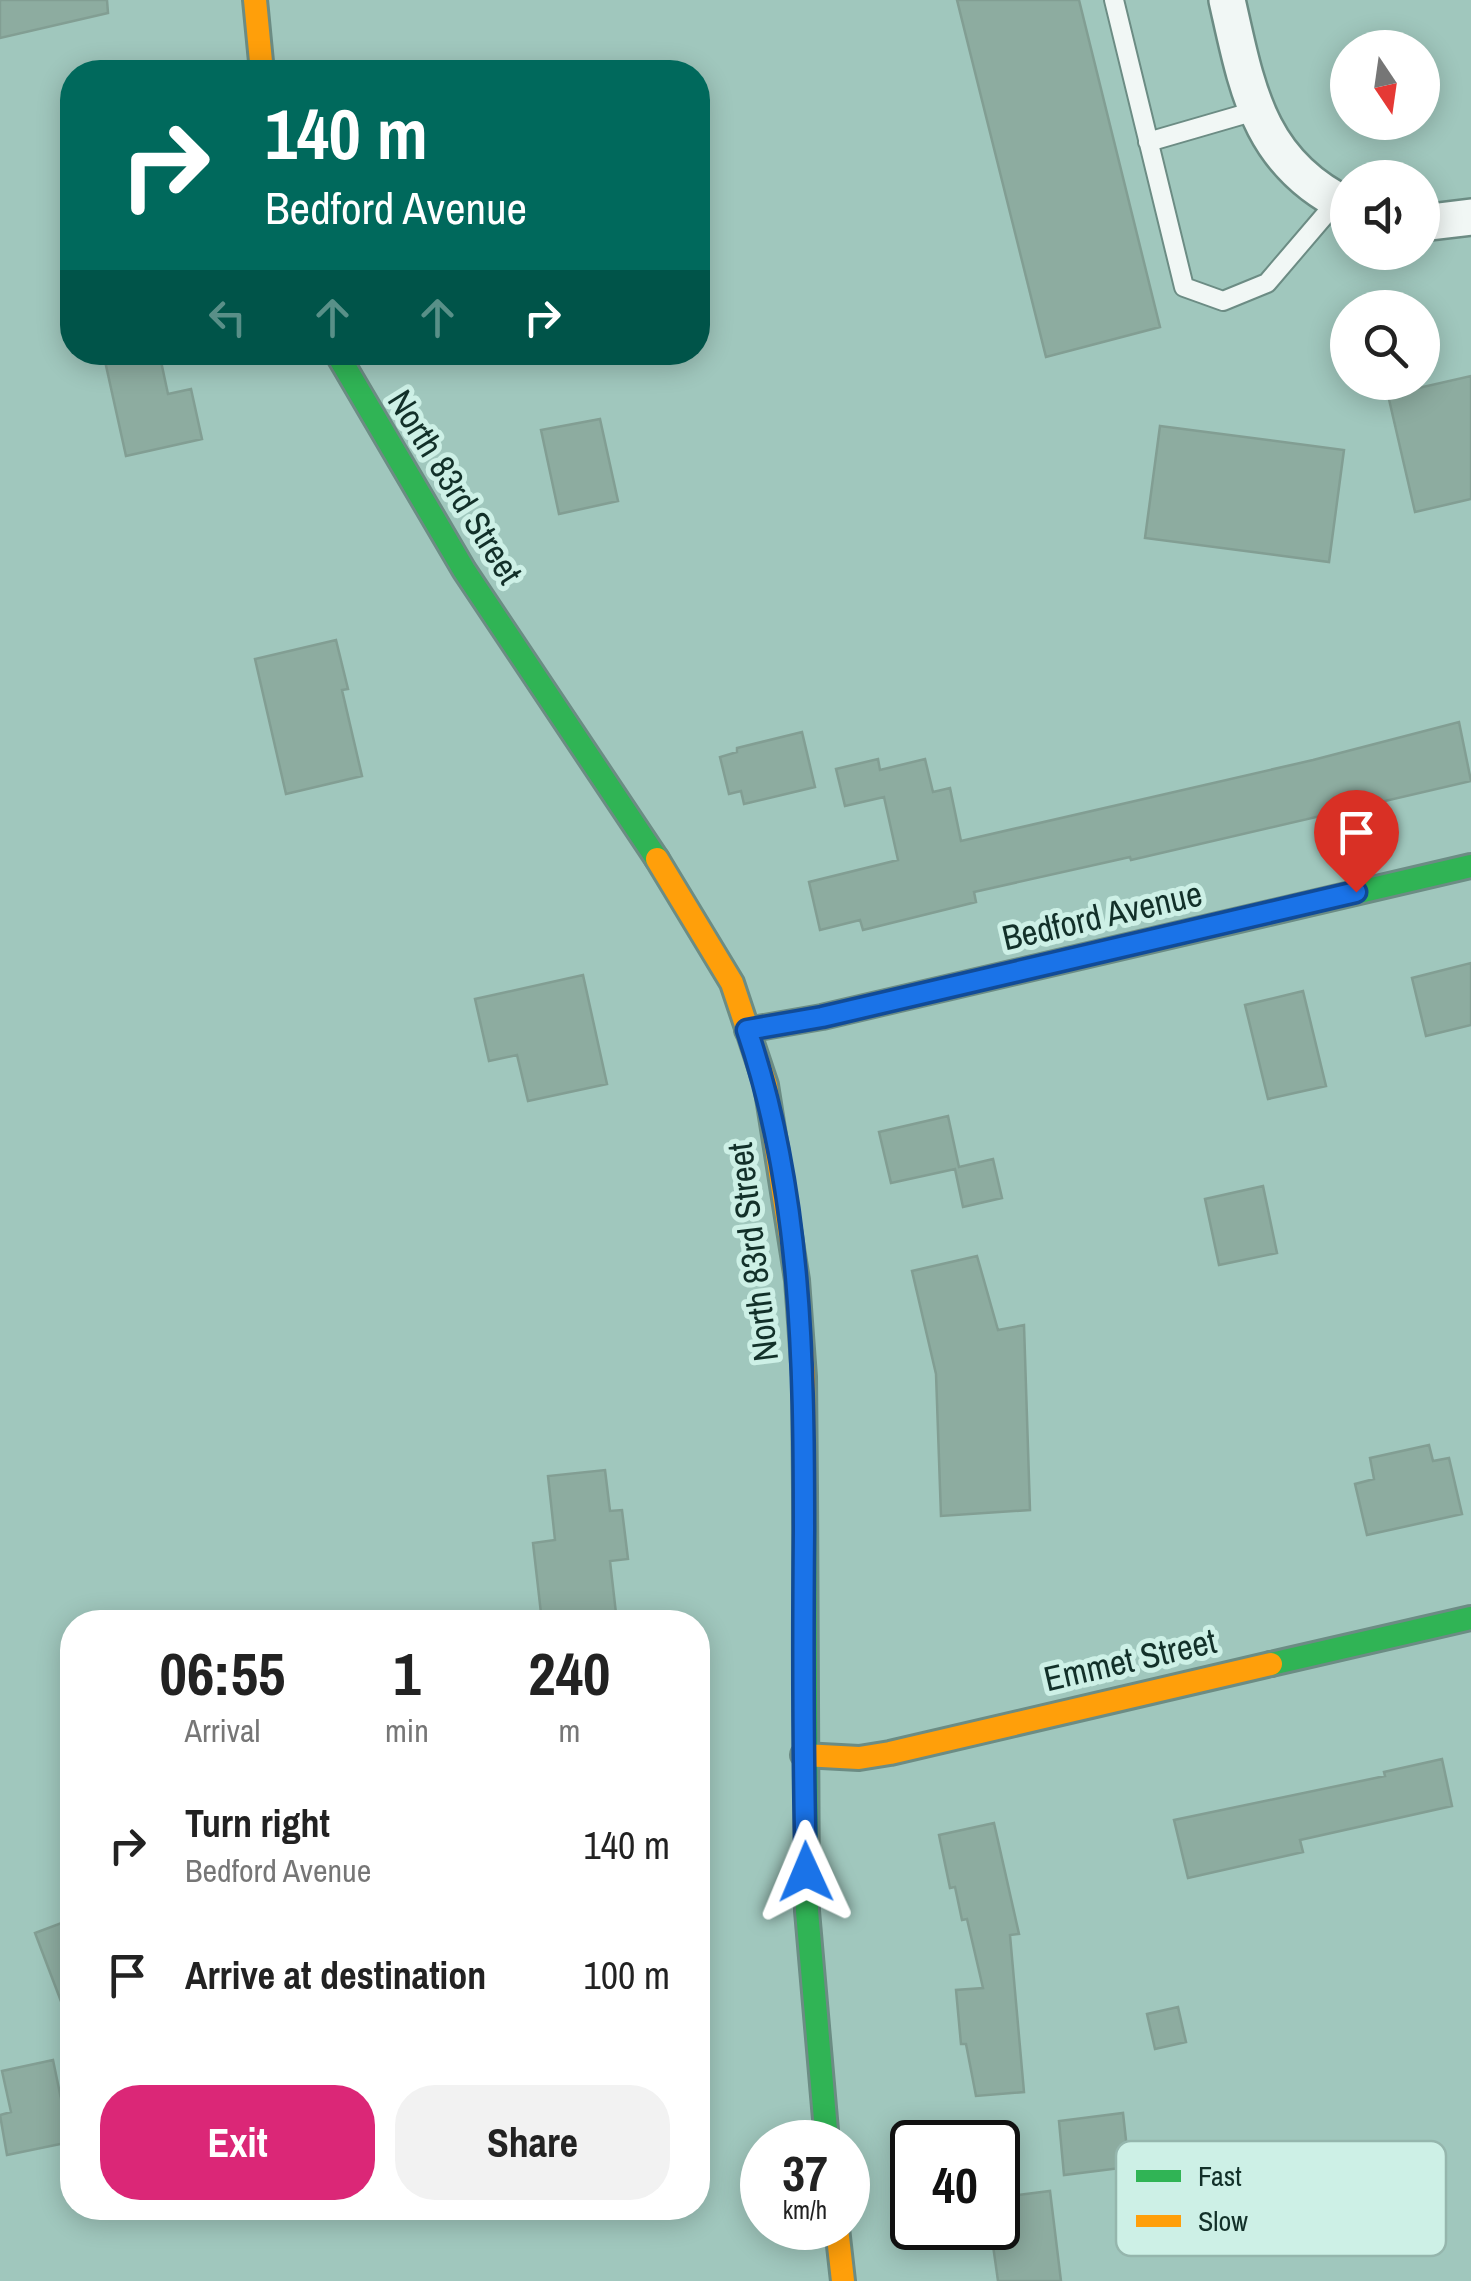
<!DOCTYPE html>
<style>
body{margin:0;font-family:"Archivo Narrow",sans-serif;background:#f2f2f2;color:#222;height:100vh;display:flex;flex-direction:column;font-size:38px;white-space:nowrap}
*{box-sizing:border-box;margin:0}
p{font-size:32px;color:#767676}
.icon{flex:none;width:55px;height:55px;fill:none;stroke:currentColor;stroke-width:2;stroke-linecap:round;stroke-linejoin:round}
.map{position:relative;flex:1;overflow:hidden}
.details{position:absolute;left:60px;top:1610px;width:650px;height:610px;display:flex;flex-direction:column;background:#fff;border-radius:40px;box-shadow:0 5px 25px #0003}
.details>*{flex:none}
.banner{position:absolute;left:60px;top:60px;width:650px;height:305px;border-radius:40px;box-shadow:0 5px 25px #0003;background:#00695c;color:#fff;overflow:hidden}
.needle{width:65px;rotate:167deg}
.controls{position:absolute;left:1330px;top:30px;display:grid;gap:20px}
.controls a{display:grid;place-items:center;width:110px;height:110px;border-radius:50%;background:#fff;box-shadow:0 5px 25px #0003;font-size:50px}
.speed{position:absolute;left:740px;top:2120px;display:flex;gap:20px;font-size:50px;font-weight:700;text-align:center}
.speed>*{display:grid;place-content:center;width:130px;height:130px;border-radius:50%;background:#fff;box-shadow:0 5px 25px #0003;line-height:1}
.speed small{font-size:25px;font-weight:400}
.speed .limit{border:5px solid #111;border-radius:15px;background:#fff;color:#111}
.pin{position:absolute;display:grid;place-items:center;width:85px;height:85px;color:#fff;margin:-102px -42px;border-radius:50% 50% 50% 0;rotate:-45deg;box-shadow:0 0 10px #0007}
.pin .icon{rotate:45deg}
.me{position:absolute;width:110px;margin:-55px;rotate:359deg;stroke-linejoin:round;filter:drop-shadow(0 0 8px #0008)}
.turn{display:flex;align-items:center;gap:35px;height:210px;padding:0 40px;font-size:45px}
.turn .icon{width:130px;height:130px;stroke-width:2.5}
.turn b{display:block;font-size:70px;line-height:85px}
.lanes{display:flex;align-items:center;height:95px;padding:0 40px;background:#0003;justify-content:center;gap:50px;direction:ltr}
.lanes .off{opacity:.35}
.eta{display:flex;justify-content:space-evenly;align-items:center;height:170px;text-align:center}
.eta b{font-size:60px;font-weight:800;line-height:70px}
.cta{display:flex;gap:20px;margin-top:auto;padding:20px 40px}
.cta a{flex:1;height:115px;border-radius:40px;background:#db2777;color:#fff;font-size:40px;font-weight:800;line-height:115px;text-align:center}
.cta a+a{background:#f2f2f2;color:#222}
ul{padding:0;list-style:none}
li{display:flex;align-items:center;gap:30px;height:130px;padding:0 40px}
li div{flex:1}
li b{display:block;font-size:38px}
li em{font-style:normal}
.map>svg:first-child{display:block}
.building{fill:#8daca0;stroke:#829e93;stroke-width:2.5}
.lines{fill:none;stroke-linecap:round;stroke-linejoin:round}
.lane-casing{stroke:#6c8c84;stroke-width:22}
.street-casing{stroke:#6c8c84;stroke-width:40}
.fast-casing{stroke:#6c8c84;stroke-width:28}
.slow-casing{stroke:#6c8c84;stroke-width:28}
.lane{stroke:#f1f7f5;stroke-width:18}
.street{stroke:#f1f7f5;stroke-width:35}
.fast{stroke:#30b455;stroke-width:22}
.slow{stroke:#ff9f0a;stroke-width:22}
.route-casing{stroke:#114b97;stroke-width:25}
.route{stroke:#1a73e8;stroke-width:18}
.labels{text-anchor:middle;stroke-width:10;stroke-linejoin:round;paint-order:stroke}
.street-label{font-size:35px;fill:#123029;stroke:#cdf0e6}
.key{fill:#cdf0e6;stroke:#95b6ad;stroke-width:2.5}
.key-label{font-size:28px;fill:#123029}
</style>
<div class="map">
<svg width="1471" height="2281" viewBox="0 0 1471 2281">
<rect width="100%" height="100%" fill="#a0c7bd"/>
<path class="building" d="M0 0H107L108 13 0 38Z
M957 0H1079L1160 327 1046 357Z
M103 352H159L168 394 191 389 202 439 126 456Z
M1471 376V499L1415 512 1388 395Z
M600 419 618 501 559 514 541 430Z
M1160 426 1344 450 1329 562 1145 538Z
M336 640 348 689 342 690 362 776 286 794 255 659Z
M1459 722 1471 781 1131 860 1130 857 974 892 976 902 863 930 860 920 820 930 809 882 898 860 884 797 845 806 836 769 878 759 880 770 925 759 933 792 950 788 961 841 1313 760Z
M802 732 815 787 744 804 741 791 729 794 720 757 737 752V748Z
M1471 963V1025L1426 1036 1412 978Z
M583 975 607 1084 528 1101 517 1055 489 1061 475 999Z
M1303 991 1326 1086 1268 1099 1245 1005Z
M948 1116 959 1167 993 1159 1002 1198 963 1207 955 1169 891 1183 879 1132Z
M1263 1186 1277 1253 1219 1265 1205 1199Z
M977 1256 998 1330 1024 1325 1030 1510 941 1516 936 1374 912 1271Z
M1429 1445 1433 1461 1449 1458 1462 1514 1367 1535 1355 1484 1374 1479 1370 1458Z
M605 1470 610 1511 622 1510 628 1559 610 1561 617 1622H542L533 1543 555 1540 548 1476Z
M1442 1759 1452 1806 1300 1840 1303 1852 1188 1878 1174 1820 1385 1776 1384 1772Z
M994 1823 1019 1934 1010 1935 1024 2092 976 2096 966 2044H961L956 1990 983 1988 967 1919 962 1920 955 1887 950 1888 939 1835Z
M72 1919V2024L70 2025 35 1933Z
M1178 2007 1186 2042 1155 2049 1147 2014Z
M53 2060 70 2142 7 2155 0 2115 11 2112 2 2071Z
M1123 2113 1129 2167 1064 2175 1059 2121Z
M1050 2191 1061 2281H998L991 2231 1005 2229 1001 2197Z"/>
<g class="lines">
<defs>
<path id="lane" d="M1114 0 1184 287 1223 301 1267 283 1337 201
M1148 142 1255 111"/>
<path id="street" d="M1227 0C1247 88 1258 163 1348 206
M1422 223 1471 217"/>
<path id="fast" d="M336 352 464 570 657 859
M747 1030 822 1017 1471 866
M805 1490 807 1911 827 2142
M1271 1664 1471 1618"/>
<path id="slow" d="M255 0 262 72
M657 859 732 983 766 1085 797 1280 804 1377 805 1490
M803 1755 859 1758 890 1753 1271 1664
M837 2228 843 2281"/>
</defs>
<use href="#lane" class="lane-casing"/>
<use href="#street" class="street-casing"/>
<use href="#fast" class="fast-casing"/>
<use href="#slow" class="slow-casing"/>
<use href="#lane" class="lane"/>
<use href="#street" class="street"/>
<use href="#fast" class="fast"/>
<use href="#slow" class="slow"/>
</g>
<g class="lines">
<defs>
<path id="route" d="M806 1872C803 1758 803 1645 804 1531 804 1362 802 1192 747 1030L822 1017 1356 892"/>
</defs>
<use href="#route" class="route-casing"/>
<use href="#route" class="route"/>
</g>
<g class="labels">
<g class="street-label">
<text transform="translate(455 487) rotate(58)" y="12">North 83rd Street</text>
<text transform="translate(1102 916) rotate(-13)" y="12">Bedford Avenue</text>
<text transform="translate(753 1252) rotate(-97)" y="12">North 83rd Street</text>
<text transform="translate(1130 1660) rotate(-13)" y="12">Emmet Street</text>
</g>
</g>
<rect x="1116" y="2141" width="330" height="115" rx="15" class="key"/>
<rect x="1136" y="2170" width="45" height="12" fill="#30b455"/>
<rect x="1136" y="2215" width="45" height="12" fill="#ff9f0a"/>
<g class="key-label">
<text x="1198" y="2186">Fast</text>
<text x="1198" y="2231">Slow</text>
</g>
</svg>
<div class="controls">
<a><svg class="needle" viewBox="-14 -14 28 28"><path d="M0-13l5 13h-10z" fill="#e53935"/><path d="M0 13l5-13h-10z" fill="#767676"/></svg></a>
<a><svg class="icon" aria-label="sound" viewBox="0 0 24 24"><path d="M4 9h4l5-4v14l-5-4H4zM17 9q2 3 0 6"/></svg></a>
<a><svg class="icon" aria-label="search" viewBox="0 0 24 24"><circle cx="10" cy="10" r="6"/><path d="M15 15l6 6"/></svg></a>
</div>
<div class="speed"><div>37<small>km/h</small></div><div class="limit">40</div></div>
<div class="pin" style="left:1356px;top:892px;background:#d93025"><svg class="icon" aria-label="arrive" viewBox="0 0 24 24"><path d="M6 21V4h12l-3 4 3 4H6"/></svg></div>
<svg class="me" style="left:806px;top:1872px" viewBox="-20 -20 40 40"><path d="M0-17L14 15 0 8-14 15z" fill="#1a73e8" stroke="#fff" stroke-width="4"/></svg>
<div class="banner">
<div class="turn"><svg class="icon" aria-label="right" viewBox="0 0 24 24"><path d="M7 20v-9h11M14 6l5 5-5 5"/></svg><div><b>140 m</b>Bedford Avenue</div></div>
<div class="lanes"><svg class="icon off" aria-label="left" viewBox="0 0 24 24"><path d="M17 20v-9H6M10 6l-5 5 5 5"/></svg><svg class="icon off" aria-label="ahead" viewBox="0 0 24 24"><path d="M12 20V5M6 11l6-6 6 6"/></svg><svg class="icon off" aria-label="ahead" viewBox="0 0 24 24"><path d="M12 20V5M6 11l6-6 6 6"/></svg><svg class="icon" aria-label="right" viewBox="0 0 24 24"><path d="M7 20v-9h11M14 6l5 5-5 5"/></svg></div>
</div>
<section class="details">
<div class="eta">
<div><b>06:55</b><p>Arrival</p></div>
<div><b>1</b><p>min</p></div>
<div><b>240</b><p>m</p></div>
</div>
<ul>
<li><svg class="icon" aria-label="right" viewBox="0 0 24 24"><path d="M7 20v-9h11M14 6l5 5-5 5"/></svg><div><b>Turn right</b><p>Bedford Avenue</p></div><em>140 m</em></li>
<li><svg class="icon" aria-label="arrive" viewBox="0 0 24 24"><path d="M6 21V4h12l-3 4 3 4H6"/></svg><div><b>Arrive at destination</b></div><em>100 m</em></li>
</ul>
<div class="cta"><a>Exit</a><a>Share</a></div>
</section>
</div>
